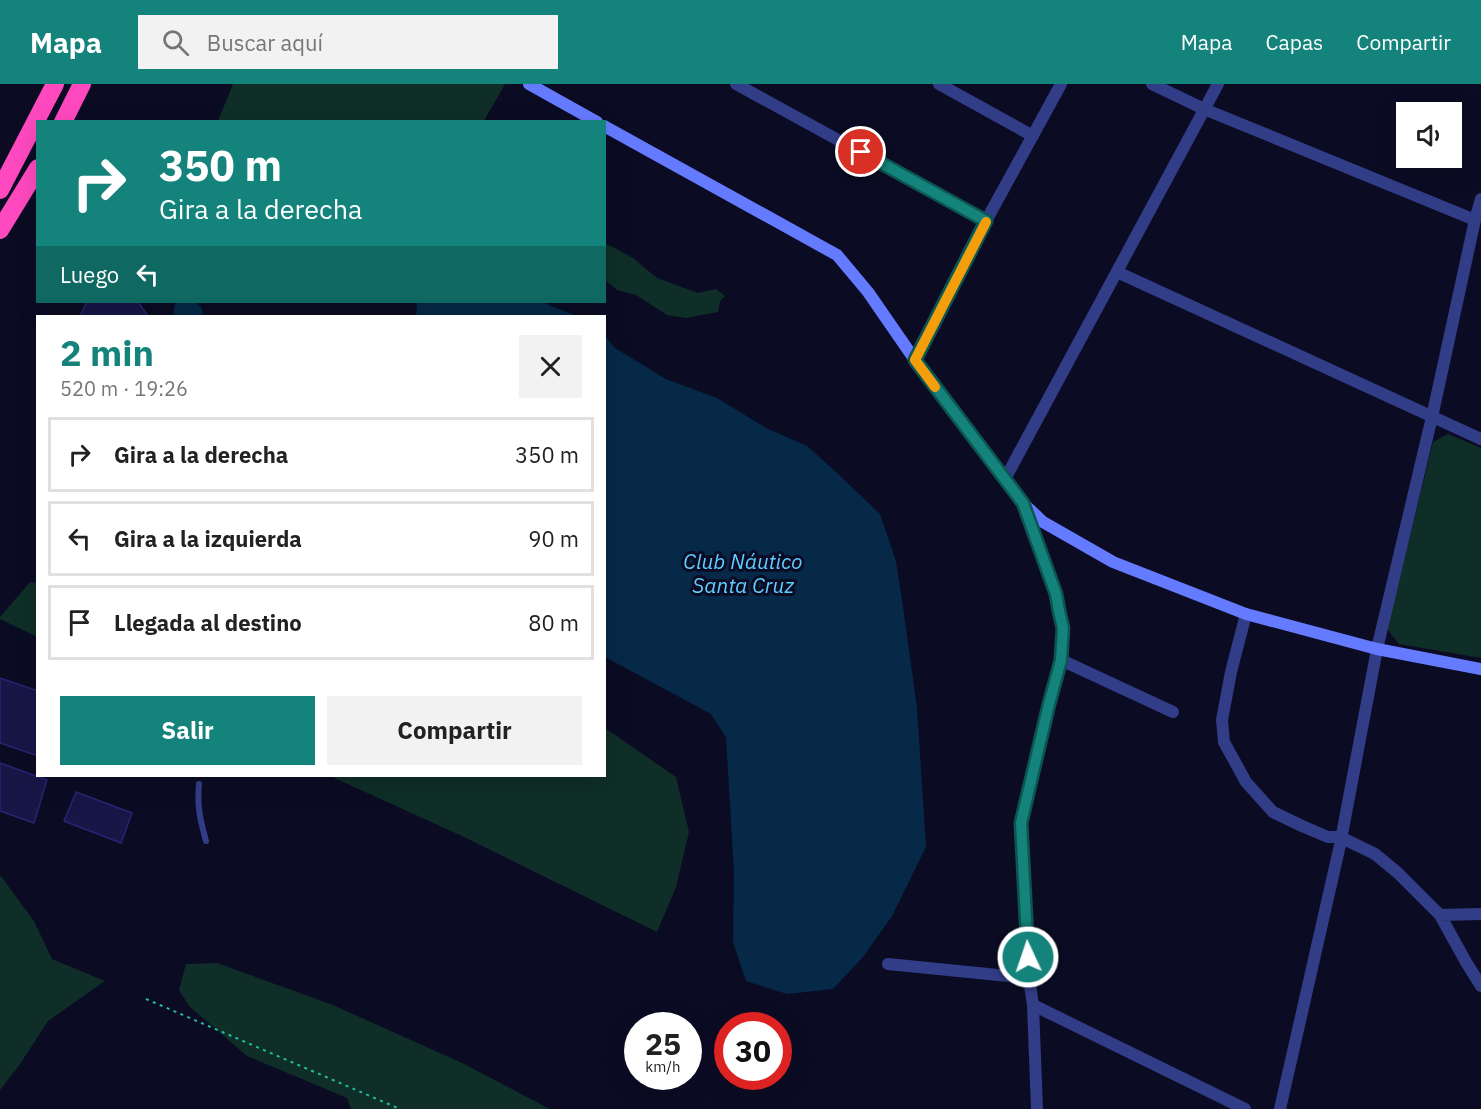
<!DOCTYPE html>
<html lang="es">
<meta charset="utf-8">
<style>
body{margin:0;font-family:"IBM Plex Sans",sans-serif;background:#f2f2f2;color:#222;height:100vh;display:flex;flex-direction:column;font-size:22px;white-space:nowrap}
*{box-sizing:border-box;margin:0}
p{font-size:20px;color:#767676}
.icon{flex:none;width:33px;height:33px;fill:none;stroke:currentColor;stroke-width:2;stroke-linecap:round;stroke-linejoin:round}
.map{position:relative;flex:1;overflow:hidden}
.panel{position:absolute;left:36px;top:231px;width:570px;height:462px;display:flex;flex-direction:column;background:#fff;border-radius:0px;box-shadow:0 6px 24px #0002}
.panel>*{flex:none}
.guide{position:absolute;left:36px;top:36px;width:570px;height:183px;border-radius:0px;box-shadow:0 6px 24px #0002;background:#13837b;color:#fff;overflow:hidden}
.fabs{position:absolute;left:1396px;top:18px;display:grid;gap:12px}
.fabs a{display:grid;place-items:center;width:66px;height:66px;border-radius:0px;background:#fff;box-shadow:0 6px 24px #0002;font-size:30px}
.speed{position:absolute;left:624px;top:928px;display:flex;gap:12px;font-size:30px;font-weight:700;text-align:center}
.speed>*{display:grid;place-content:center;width:78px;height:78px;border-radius:50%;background:#fff;box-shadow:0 6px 24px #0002;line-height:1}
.speed small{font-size:15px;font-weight:400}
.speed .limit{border:9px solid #d22;background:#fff;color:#111}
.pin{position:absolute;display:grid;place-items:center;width:51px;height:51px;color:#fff;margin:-26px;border:3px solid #fff;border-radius:50%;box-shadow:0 2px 6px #0007}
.me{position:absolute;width:66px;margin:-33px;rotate:357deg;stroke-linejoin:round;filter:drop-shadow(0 0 4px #0008)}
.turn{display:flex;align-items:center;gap:21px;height:126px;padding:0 24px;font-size:27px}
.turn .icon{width:78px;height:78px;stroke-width:2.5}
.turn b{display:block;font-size:42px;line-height:51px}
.then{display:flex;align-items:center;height:57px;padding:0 24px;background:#0003;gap:12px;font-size:22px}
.round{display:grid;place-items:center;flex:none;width:63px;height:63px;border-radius:0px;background:#f2f2f2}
.head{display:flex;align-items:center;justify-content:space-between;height:102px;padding:0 24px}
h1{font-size:36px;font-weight:800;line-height:45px;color:#13837b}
.button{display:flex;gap:12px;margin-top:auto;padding:12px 24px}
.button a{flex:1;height:69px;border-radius:0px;background:#13837b;color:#fff;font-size:24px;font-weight:800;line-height:69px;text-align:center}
.button a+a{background:#f2f2f2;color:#222}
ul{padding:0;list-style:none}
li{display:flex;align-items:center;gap:18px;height:75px;margin:0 12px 9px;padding:0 12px;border:3px solid #e0e0e0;border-radius:0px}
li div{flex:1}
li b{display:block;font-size:22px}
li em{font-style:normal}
header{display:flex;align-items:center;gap:36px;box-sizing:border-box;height:84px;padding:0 30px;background:#13837b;color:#fff}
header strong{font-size:28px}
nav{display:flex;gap:33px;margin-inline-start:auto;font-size:21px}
.search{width:420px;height:54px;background:#f2f2f2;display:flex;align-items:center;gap:15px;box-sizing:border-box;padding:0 21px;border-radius:0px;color:#767676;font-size:22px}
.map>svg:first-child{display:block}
.green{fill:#0e2e27}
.water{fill:#062948}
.building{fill:#171646;stroke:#272575;stroke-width:1.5}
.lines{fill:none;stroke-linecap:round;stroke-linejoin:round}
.path{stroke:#22bf9b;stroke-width:2;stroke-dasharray:3 4.5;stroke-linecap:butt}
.lane{stroke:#323d87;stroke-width:6}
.street{stroke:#323d87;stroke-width:12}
.secondary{stroke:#657bff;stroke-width:12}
.highway{stroke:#ff49bf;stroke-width:18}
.route-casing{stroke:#0c5550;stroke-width:15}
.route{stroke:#13837b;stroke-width:10}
.slow{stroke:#f59e0b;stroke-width:10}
.labels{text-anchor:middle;stroke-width:6;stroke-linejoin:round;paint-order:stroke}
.water-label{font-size:21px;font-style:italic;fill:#5ccfff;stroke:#0b0b24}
</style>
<header>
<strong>Mapa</strong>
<div class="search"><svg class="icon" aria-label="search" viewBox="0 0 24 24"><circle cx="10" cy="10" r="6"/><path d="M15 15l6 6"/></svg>Buscar aquí</div>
<nav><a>Mapa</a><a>Capas</a><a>Compartir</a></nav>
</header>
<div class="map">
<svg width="1481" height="1025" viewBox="0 0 1481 1025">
<rect width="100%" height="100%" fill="#0b0b24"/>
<path class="green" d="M233 0H505L484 37H218Z
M604 160 611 162 633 174 657 194 698 209 716 205 725 212 720 217 718 228 686 234 667 231 636 211 617 206 605 196Z
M1448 350 1481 364V574L1399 560 1387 545 1433 358Z
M30 498 37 499V553L0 535V533Z
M605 644 676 693 689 748 676 803 657 848 462 752 330 692H604Z
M0 791 34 837 52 875 105 897 48 937 20 980 0 1006Z
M217 879 333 921 462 979 550 1025H351L347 1014 247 972 189 922 179 906 186 880Z"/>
<path class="water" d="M178 218H196L202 224 203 232H173L175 219Z
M417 218H543L553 223 577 232H416Z
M605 252 615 264 666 295 717 314 766 344 807 362 836 388 880 430 896 477 903 523 917 624 926 763 892 832 863 873 833 905 787 910 746 897 733 858 734 789 726 653 711 630 605 573Z"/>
<path class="building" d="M87 218H138L148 232H80Z
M0 594 38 607V672L0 659Z
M0 679 47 696 34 739 0 727Z
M76 708 132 729 121 759 64 737Z"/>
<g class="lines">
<path class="path" d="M146 915 400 1025"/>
<path class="lane" d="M199 700C197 723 200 735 206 757"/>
<path class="street" d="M736 0 986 137
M939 0 1033 52
M1152 0 1204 25 1475 136
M1117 188 1481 355
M915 276 986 137 1061 0
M1005 395 1218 0
M1023 419 1056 510 1063 544 1061 576 1049 620 1021 739 1029 894 1033 921 1037 1025
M1246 530 1231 588 1222 636 1224 658 1246 698 1273 728 1302 742 1328 753H1340L1375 770 1398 789 1440 831 1466 878 1481 902
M1061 576 1173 628
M1440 831 1481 830
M888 880 1029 894
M1033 921 1245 1025
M1280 1025 1340 761 1377 565 1432 333 1475 136 1481 115"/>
<path class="secondary" d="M529 0 597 38
M604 42 837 171 868 208 915 276 1023 419 1043 438 1113 478 1246 530 1377 565 1481 585"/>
<path class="highway" d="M63 38 82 0
M0 106 55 0
M0 146 38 84"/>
</g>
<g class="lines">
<defs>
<path id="route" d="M861 68 986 137 915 276 1023 419 1056 510 1059 527 1063 544 1061 576 1049 620 1021 739 1028 873"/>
</defs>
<use href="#route" class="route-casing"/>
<use href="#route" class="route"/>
<path class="slow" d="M935 303 915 276 986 138"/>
</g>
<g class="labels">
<g class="water-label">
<text x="743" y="485">Club Náutico<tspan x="743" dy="24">Santa Cruz</tspan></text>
</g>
</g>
</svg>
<div class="fabs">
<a><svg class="icon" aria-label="sound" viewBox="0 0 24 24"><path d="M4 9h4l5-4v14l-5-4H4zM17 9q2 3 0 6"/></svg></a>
</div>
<div class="speed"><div>25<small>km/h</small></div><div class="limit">30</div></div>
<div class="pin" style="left:861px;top:68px;background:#d93025"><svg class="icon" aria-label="arrive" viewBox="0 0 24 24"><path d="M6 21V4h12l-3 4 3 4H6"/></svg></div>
<svg class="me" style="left:1028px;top:873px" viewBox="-20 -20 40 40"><circle r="17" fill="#13837b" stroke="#fff" stroke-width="3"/><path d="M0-11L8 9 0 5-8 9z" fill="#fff"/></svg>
<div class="guide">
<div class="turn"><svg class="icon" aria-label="right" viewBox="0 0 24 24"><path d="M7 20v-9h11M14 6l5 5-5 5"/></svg><div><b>350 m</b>Gira a la derecha</div></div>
<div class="then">Luego<svg class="icon" aria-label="left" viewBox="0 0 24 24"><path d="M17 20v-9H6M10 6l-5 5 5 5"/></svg></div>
</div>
<section class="panel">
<div class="head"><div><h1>2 min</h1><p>520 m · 19:26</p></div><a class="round"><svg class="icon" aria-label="close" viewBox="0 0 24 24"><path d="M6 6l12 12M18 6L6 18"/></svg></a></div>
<ul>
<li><svg class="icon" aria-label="right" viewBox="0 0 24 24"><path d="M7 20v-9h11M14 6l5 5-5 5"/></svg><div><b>Gira a la derecha</b></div><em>350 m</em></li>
<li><svg class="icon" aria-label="left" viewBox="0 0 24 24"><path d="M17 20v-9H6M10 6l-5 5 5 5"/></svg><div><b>Gira a la izquierda</b></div><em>90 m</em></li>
<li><svg class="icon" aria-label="arrive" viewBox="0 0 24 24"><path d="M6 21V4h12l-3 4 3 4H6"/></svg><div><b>Llegada al destino</b></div><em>80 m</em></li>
</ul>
<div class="button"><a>Salir</a><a>Compartir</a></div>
</section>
</div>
